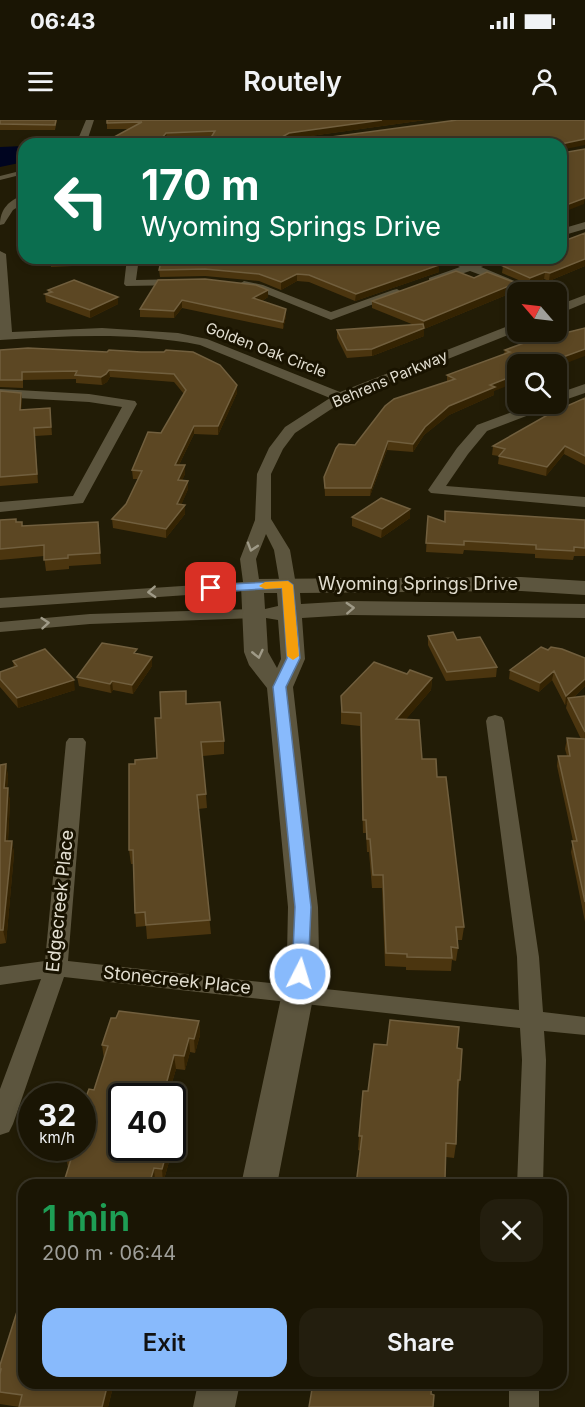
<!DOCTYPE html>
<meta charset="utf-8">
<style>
body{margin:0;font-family:Inter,sans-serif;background:#231e0e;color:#f1f3f6;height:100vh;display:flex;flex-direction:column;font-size:22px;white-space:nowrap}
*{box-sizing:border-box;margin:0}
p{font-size:20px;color:#9f9f9a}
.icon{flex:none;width:33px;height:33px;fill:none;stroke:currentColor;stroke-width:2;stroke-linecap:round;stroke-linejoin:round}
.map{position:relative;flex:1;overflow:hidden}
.drawer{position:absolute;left:18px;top:1059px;width:549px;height:210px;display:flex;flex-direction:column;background:#1a1504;border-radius:18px;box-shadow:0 3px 9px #0003,0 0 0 2px #383426}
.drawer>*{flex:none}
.hud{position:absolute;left:18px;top:18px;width:549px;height:126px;border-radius:18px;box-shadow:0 3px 9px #0003,0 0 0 2px #383426;background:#0b6e4f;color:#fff;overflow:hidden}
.needle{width:39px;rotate:298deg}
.tools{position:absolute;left:507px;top:162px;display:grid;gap:12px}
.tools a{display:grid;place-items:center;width:60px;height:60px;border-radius:12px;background:#1a1504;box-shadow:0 3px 9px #0003,0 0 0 2px #383426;font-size:30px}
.speed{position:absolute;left:18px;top:963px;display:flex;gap:12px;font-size:30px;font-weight:700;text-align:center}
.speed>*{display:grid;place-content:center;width:78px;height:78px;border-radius:50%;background:#1a1504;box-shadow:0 3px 9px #0003,0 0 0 2px #383426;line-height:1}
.speed small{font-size:15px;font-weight:400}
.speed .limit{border:3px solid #111;border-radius:9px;background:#fff;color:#111}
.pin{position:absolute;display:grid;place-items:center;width:51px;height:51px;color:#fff;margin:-26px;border-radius:12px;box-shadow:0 3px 9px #0006}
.me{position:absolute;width:66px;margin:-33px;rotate:5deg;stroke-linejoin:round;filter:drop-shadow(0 0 4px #0008)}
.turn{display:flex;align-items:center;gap:21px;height:126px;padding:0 24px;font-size:27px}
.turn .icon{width:78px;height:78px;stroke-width:2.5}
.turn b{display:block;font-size:42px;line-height:51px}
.round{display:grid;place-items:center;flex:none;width:63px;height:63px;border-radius:18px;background:#231e0e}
.summary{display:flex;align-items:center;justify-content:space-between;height:102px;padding:0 24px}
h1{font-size:36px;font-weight:600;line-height:45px;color:#1e9e55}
.primary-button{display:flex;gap:12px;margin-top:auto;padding:12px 24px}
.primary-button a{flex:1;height:69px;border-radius:18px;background:#88bafc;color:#111;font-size:24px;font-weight:600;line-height:69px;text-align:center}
.primary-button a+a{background:#231e0e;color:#f1f3f6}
.status{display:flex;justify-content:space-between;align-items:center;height:42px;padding:0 30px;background:#1a1504;direction:ltr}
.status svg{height:16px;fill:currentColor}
header{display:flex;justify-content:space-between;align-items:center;height:78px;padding:0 24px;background:#1a1504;font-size:27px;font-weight:600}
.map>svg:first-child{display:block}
.water{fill:#000520}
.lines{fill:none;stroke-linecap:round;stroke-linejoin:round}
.lane{fill:#5c553e;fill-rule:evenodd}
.street{fill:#5c553e;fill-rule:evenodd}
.secondary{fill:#5c553e;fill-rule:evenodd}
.wall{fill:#4b350f}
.shaded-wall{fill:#342302}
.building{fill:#5c4723;stroke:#715f3e;stroke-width:1.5}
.oneway{stroke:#9f9a87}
.route{fill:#88bafc;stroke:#5879a4;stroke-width:1.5}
.slow{fill:#f59e0b}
.labels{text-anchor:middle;stroke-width:6;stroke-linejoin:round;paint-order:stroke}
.far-street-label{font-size:15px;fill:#e2ded0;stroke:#191300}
.street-label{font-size:18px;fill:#e2ded0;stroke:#191300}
</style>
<div class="status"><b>06:43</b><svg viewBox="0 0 49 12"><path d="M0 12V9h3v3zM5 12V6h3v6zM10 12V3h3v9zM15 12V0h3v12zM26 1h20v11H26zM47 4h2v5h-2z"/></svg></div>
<header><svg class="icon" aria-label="menu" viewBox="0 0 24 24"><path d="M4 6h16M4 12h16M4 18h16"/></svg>Routely<svg class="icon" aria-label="person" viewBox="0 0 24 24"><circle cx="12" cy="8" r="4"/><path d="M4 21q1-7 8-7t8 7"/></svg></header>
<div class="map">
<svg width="585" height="1287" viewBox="0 0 585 1287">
<rect width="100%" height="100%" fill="#221c06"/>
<path class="water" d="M24 26V42L0 47V27Z"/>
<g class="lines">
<path class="lane" d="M24 50V54L0 60V56Z"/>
<path class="street" d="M86 0H94L86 24H76Z
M24 75V83L13 90 4 104 0 105C0 89 9 80 24 75Z
M585 102V109L561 116V109Z
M0 131 6 134 12 212 102 208 178 213 207 219 340 272 518 202V211L345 280 295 313 283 329 271 354V399L290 430 296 465 294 469 288 470 280 465 274 430 266 414 256 439 260 466 258 470 0 488V478L243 462 240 439 255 400 257 354 269 328 285 307 330 278 200 225C133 212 67 216 0 220Z
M127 138H139L136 160 182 159 188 162 182 165 126 166 124 164Z
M442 138H458L471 143 484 138H501L481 147 541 172H526L470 151 437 162H429V158L460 147Z
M244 161 263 165 331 192 393 170 397 169 403 173 331 200 257 170 240 167 238 165Z
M585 175V183L556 195V186Z
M585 264V273L556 283V274Z
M0 269 89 274 135 281 137 284 83 383 0 392V382L73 376 122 287 89 282 0 277Z
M534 284H552L550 287 487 311 468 334 446 366 585 377V387L431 373 428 370 457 328 477 305Z
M253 489 259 490 262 494 259 498 90 504 0 512V502L90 494Z
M495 595 502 597 504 601 539 837 543 892 585 897V915L544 911 546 940 543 1065H517L522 940 520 908 64 857 13 1004 9 1012 0 1015V969L41 859 0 865V847L45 841 66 622 69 618H83L86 622 68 841 519 890 517 837 486 601 488 597Z
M509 1263H539V1287H509Z"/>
<path class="secondary" d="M521 457 585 461V475L521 471 300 473 301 484 351 481 585 484V498L351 495 302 498 305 539 293 567 318 787 319 834 314 873 277 1065H241L282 873 287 834 288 787 267 568 249 545 244 532 241 466 244 461 252 459ZM264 473H277L278 486 265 489ZM266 498 278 500 281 539 277 548 268 532Z
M198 1263H240L235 1287H193Z"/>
</g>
<path class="wall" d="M0 0H57L55 10H0Z
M107 0H425L289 19 287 20H309L585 0V25L207 24 211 18 167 19 163 24H120L114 23V17L129 9H107Z
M585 113V146L549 161 544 159 530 165 502 153 503 146Z
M51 138H96L95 145 51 147Z
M440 139 432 142 439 145V152L355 181 309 162 297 161 281 170 259 161 205 156 160 157 159 150Z
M474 158 516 163V171L424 209V216L372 236 347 238 337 218V210L414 205 372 188V181Z
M158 160 268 170V177L262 181 286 196 283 209 182 188 174 198 140 197V189Z
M48 170 118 184 90 198 46 182 45 174 48 173Z
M555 212 494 271V275L449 295 424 315 413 332 387 330 370 376H325L324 357 355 325 447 262V255L504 234 505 230Z
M0 230 107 232 237 273 218 315 194 314 179 345 185 354 182 360 188 361V369L181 385H185V394L166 418 113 408 112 399 126 384 138 359H133L132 350 161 313 184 274 174 262 110 257 107 262 102 265 76 263V259L23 260V268L0 267Z
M0 271 21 273 22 280 21 290 50 288 52 315 35 316 38 363 0 366Z
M585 278V345L564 334 546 356 498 344 499 336 492 335 493 326Z
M410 389V398L381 418 352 406V397Z
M445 391 585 400V436H574L573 440 535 438V434L464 430 463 434 426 432 428 396 444 402Z
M0 400 16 402 23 406 98 402 101 444 69 446V449L46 451 44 436 0 440Z
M428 516 457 520 497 547 496 557 446 561 428 525Z
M541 527 585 566 574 577 585 576V802L571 732 573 721 557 646 558 636H567L565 629 567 618 581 619 566 588 567 583 565 585 552 560 539 572 509 559 510 550Z
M137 534 152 537V546L133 574 113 570 111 573 79 566 77 557Z
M13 541 75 570 18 588 0 567V552L14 547Z
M407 554 432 558 431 570 406 599 422 639 437 657 464 807 462 820H457L458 828 456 841 452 840 451 851 406 850V847L385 846 382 768H372L369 732H367L366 713H363L360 606 341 604V576Z
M161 598 224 621V634L203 636 207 688 198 689 211 814 147 819 146 806 136 807 133 744H131L129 730 135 644 157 638Z
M6 644 8 657 7 668 10 681 8 721H12L14 734 6 823 0 824V645Z
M199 901 200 915 195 933 190 932 185 950 176 949 168 976H122L182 996 163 1063 68 1048 66 1035 94 970 104 939 102 925Z
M387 925 457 928 460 960 457 974 456 1024 454 1038 446 1037 445 1059 358 1030 359 1016 368 971Z
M0 1245 114 1263 108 1287H19L0 1284Z"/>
<path class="shaded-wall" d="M382 0H425L289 19 282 24V17L289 13Z
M166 13 167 19 163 24H157Z
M585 19V25L561 30V24Z
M585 78 584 84 561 93V87Z
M425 138H441L440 139 422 146 423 139Z
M585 139V146L549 161 550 153Z
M439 145V152L355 181 356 174Z
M545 152 544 159 530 165V158Z
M297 154V161L281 170V162Z
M516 163V171L424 209V216L372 236V229L423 209 424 201Z
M268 170V177L254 186 253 178Z
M118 177V184L90 198V190Z
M182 180V188L174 198V191Z
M286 189V196L283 209V202Z
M585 229V236L556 247V244H544Z
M109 250 110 257 107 262 102 265 101 257Z
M518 254V262L494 271V275L449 295 424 315 413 332V324L425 307 449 286 490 265Z
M237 265V273L218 315V306Z
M21 273 22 280 21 298 20 290Z
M194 306V314L175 353V345Z
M388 321 387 330 370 376 371 368Z
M565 326 564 334 546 356 547 347Z
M185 345V354L178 369V360Z
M188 361V369L178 393 177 384Z
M185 385V394L166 418V409Z
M410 389V398L381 418 382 409Z
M152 537V546L133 574 132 565Z
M554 551 552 560 539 572 540 563Z
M432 558 431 570 395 612 396 599Z
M585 559V566L570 581 568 578 567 583 565 585 566 576Z
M74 560 75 570 18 588 17 578Z
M112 561 113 570 111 573 110 564Z
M6 644 8 657 6 681 4 668Z
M8 668 10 681 7 735 5 721Z
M12 721 14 734 6 823 3 810Z
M199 901 200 915 195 933 194 919Z
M189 918 190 932 185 950 184 936Z
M174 935 176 949 168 976H163Z
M180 982 182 996 163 1063 162 1049 168 1028H172V1011Z
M154 1048 155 1062 154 1065H149Z
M108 1263H114L108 1287H102Z"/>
<path class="building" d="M0 0H56L55 5 0 4Z
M107 0H382L289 13 282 17 284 20H309L457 0H585V19L561 24H207L215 11 166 13 157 24H120L129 19 114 17 142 2 107 3Z
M585 29V78L561 87V32L562 33Z
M585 113V139L550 153 545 152 530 158 503 146 523 138H561V122Z
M51 138H94L51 140Z
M162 138H425L423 139 439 145 356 174 309 155 297 154 281 162 259 154 205 149 159 150Z
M456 151 474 158 487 152 516 163 424 201 372 181Z
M205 159 256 165 268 170 253 178 286 189 283 202 182 180 174 191 140 189 158 160Z
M74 160 118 177 90 190 45 174 52 172 48 170Z
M423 204 424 208 372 229 350 230H347L337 210Z
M585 208V229L544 244H518V254L490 265 495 267 449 286 425 307 413 324 388 321 371 368H325L324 357 336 328 339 324 355 325 385 286 394 279 455 259 447 255 510 232 505 230 559 210 565 213Z
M28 228 107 232 109 230 141 232H164L166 230 193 232 220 245 237 265 218 306H194L175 345H185L178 360 188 361 177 384 185 385 166 409 112 399 126 384 142 351 132 350 148 312 161 313 186 270 174 254 109 250 106 254 101 257 75 255 77 251 22 252V260H0V230Z
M0 271 21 273 20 290 50 288 51 307 34 308 37 354 0 357Z
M585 278V336L565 326 547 347 499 336 505 329 493 326 551 293Z
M381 378 410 389 382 409 352 397Z
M445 391 585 400V428L574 427V431L536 429V425L464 421V425L426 423 428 396 445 402Z
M16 399V402H22V406L98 402 100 433 68 435V438L44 440V425L0 429V400Z
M453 512 457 520 480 517 497 547 447 552 428 516Z
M102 523 137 529 134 533 152 537 132 565 112 561 110 564 77 557Z
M541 527 548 530 551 527 562 529 585 538V559L566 576 554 551 540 563 510 550Z
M45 529 74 560 17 578 0 559V552L17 546 13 541Z
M374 542 407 554 410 550 432 558 396 599 419 600 422 639H436L437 657H446L464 807H456L458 828 451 827 452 838 407 837V834L386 833 383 755H373L370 719H367L366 700H363L361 593 342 592 341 576Z
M186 571V584L220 582 224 621 201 622 206 674 197 675 210 800 146 805 145 792 135 793 133 730H129V644H135V640L157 638 155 598H161L160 572Z
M585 576V612L568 578Z
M567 618 585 619V782L572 721H577L558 636H570Z
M6 644 4 668H8L5 721H12L3 810H0V645Z
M119 891 199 901 194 919 189 918 184 936 174 935 163 976H122V1028H168L162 1049 154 1048 149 1065H63L72 1036 66 1035 69 1028H82V987L89 969 94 970 108 926 102 925 111 898H116Z
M390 900 459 907 457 928 462 929 460 960H458L456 1024 446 1023 445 1059H450V1065H356L362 1016H359L363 971H368L374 924 387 925Z
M172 981 180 982 172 1011Z
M24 1173V1263H108L102 1287H19L22 1275 0 1272V1254L1 1249H0V1245L20 1182Z
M313 1263H432L431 1274 434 1275 433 1287H309Z"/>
<defs><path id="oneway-chevron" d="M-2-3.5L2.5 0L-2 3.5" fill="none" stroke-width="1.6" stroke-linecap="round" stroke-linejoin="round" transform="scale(1.5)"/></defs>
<g class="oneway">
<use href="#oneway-chevron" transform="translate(252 427) rotate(107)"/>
<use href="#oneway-chevron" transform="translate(152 472) rotate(177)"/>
<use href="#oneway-chevron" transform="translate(350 488) rotate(-3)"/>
<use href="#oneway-chevron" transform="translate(45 503) rotate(-5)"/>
<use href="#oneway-chevron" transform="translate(258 534) rotate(77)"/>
</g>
<path class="route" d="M288 461 293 465 300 538 286 567 311 787 308 854 306 858H295L292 854 295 787 273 567 287 538 282 468 211 472 205 468 211 465Z"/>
<path class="slow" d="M288 461 293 465 299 536 293 540 287 536 282 468 265 469 259 466 265 462Z"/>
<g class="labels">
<g class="far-street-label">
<text transform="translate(266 230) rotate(21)" y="5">Golden Oak Circle</text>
<text transform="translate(390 259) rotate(-23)" y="5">Behrens Parkway</text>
</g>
<g class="street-label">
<text x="418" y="470">Wyoming Springs Drive</text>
<text transform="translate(60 781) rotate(-84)" y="6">Edgecreek Place</text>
<text transform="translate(177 860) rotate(6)" y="6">Stonecreek Place</text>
</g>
</g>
</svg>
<div class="tools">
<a><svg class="needle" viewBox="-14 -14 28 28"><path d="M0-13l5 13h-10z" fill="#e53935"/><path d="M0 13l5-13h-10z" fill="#9f9f9a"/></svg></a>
<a><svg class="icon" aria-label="search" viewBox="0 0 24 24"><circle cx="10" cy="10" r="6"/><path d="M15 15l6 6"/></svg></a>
</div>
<div class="speed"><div>32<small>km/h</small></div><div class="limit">40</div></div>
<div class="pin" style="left:211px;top:468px;background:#d93025"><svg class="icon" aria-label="arrive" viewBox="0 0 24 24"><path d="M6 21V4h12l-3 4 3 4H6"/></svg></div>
<svg class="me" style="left:300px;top:854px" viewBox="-20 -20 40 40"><circle r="17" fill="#88bafc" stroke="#fff" stroke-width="3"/><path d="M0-11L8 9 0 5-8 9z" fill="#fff"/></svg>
<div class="hud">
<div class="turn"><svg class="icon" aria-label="left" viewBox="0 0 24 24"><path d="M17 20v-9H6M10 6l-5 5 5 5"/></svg><div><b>170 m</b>Wyoming Springs Drive</div></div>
</div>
<section class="drawer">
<div class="summary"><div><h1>1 min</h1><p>200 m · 06:44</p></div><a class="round"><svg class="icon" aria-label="close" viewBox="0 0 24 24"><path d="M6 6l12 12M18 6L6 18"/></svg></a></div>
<div class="primary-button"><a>Exit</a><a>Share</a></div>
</section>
</div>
